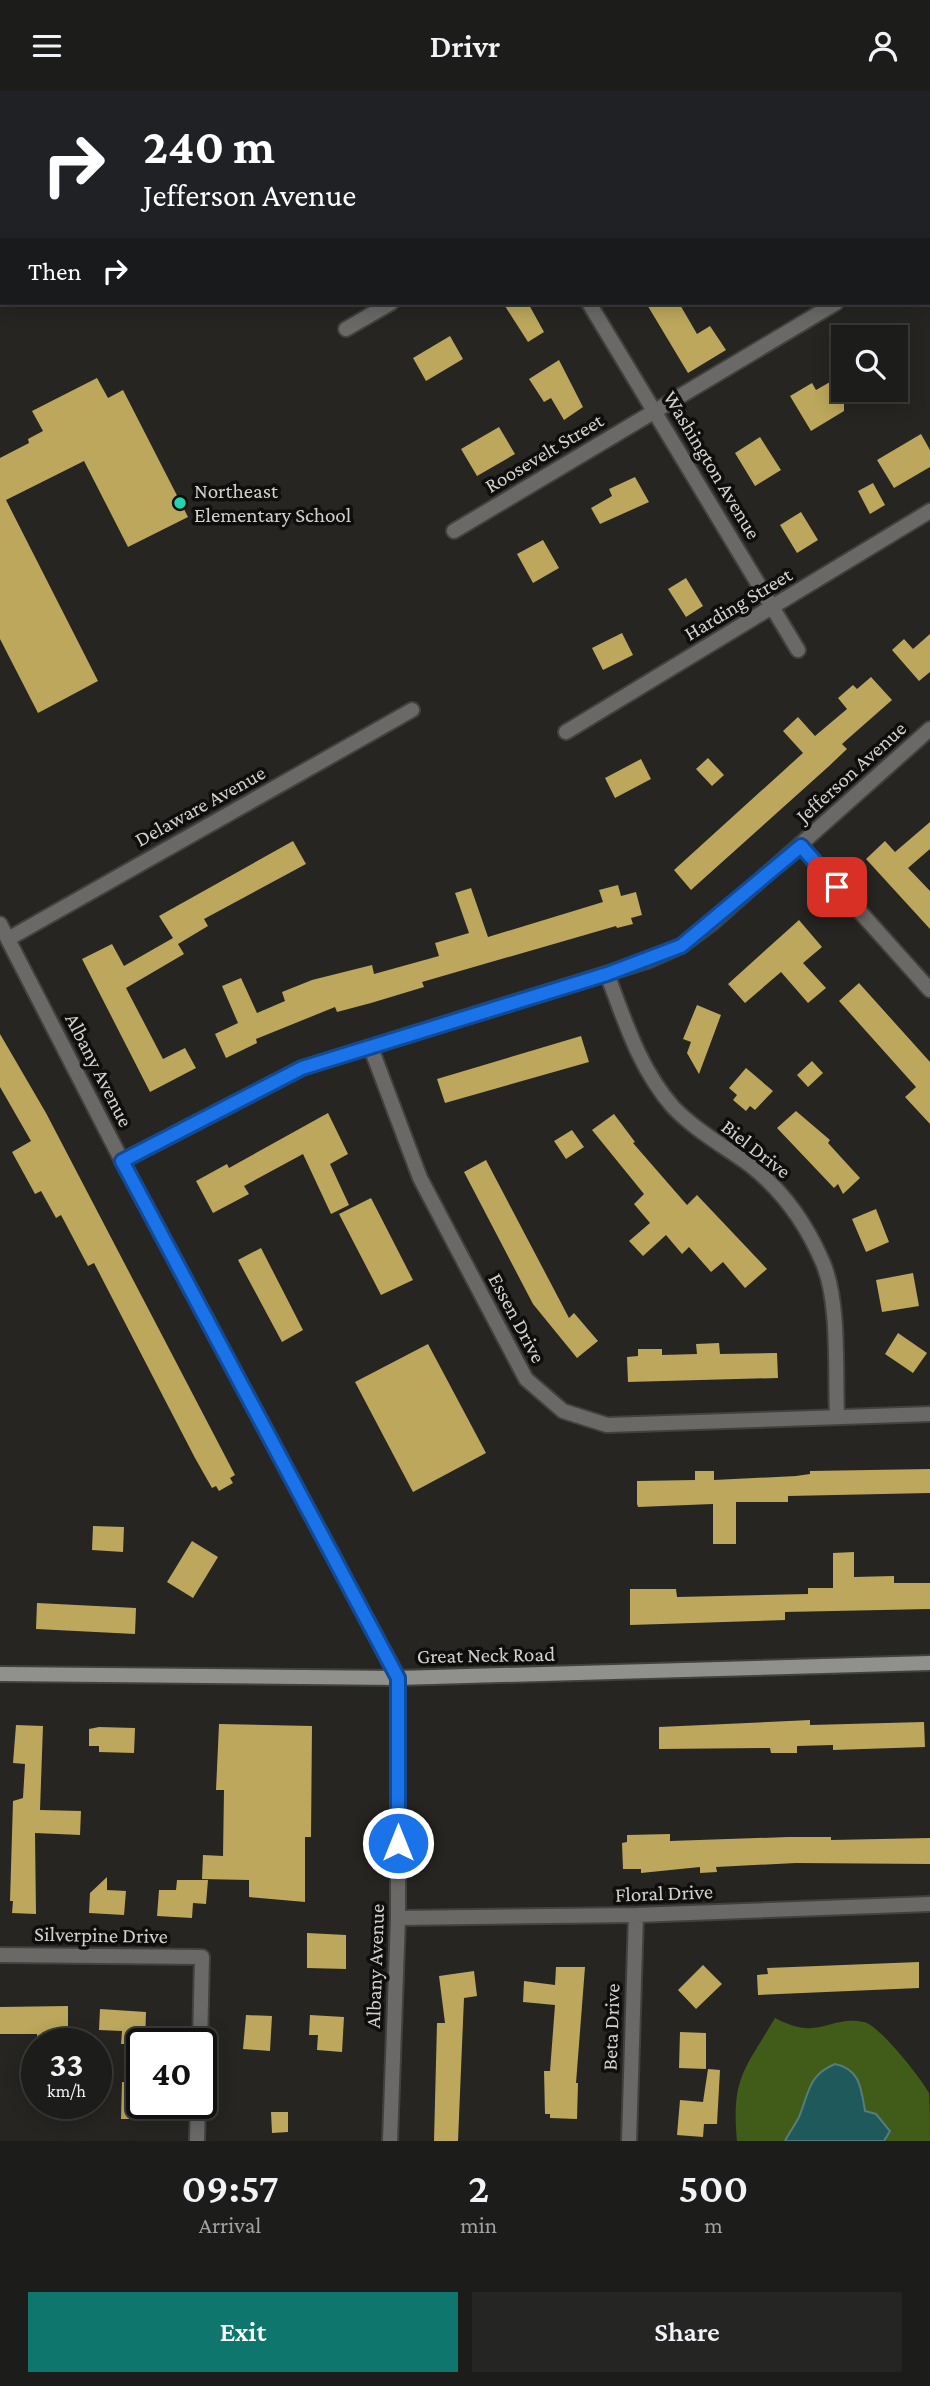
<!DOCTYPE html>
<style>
body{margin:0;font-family:"Crimson Pro",serif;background:#252523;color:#f1f3f6;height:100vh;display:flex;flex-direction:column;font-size:26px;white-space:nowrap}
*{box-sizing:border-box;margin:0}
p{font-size:23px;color:#a0a1a2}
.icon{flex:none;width:38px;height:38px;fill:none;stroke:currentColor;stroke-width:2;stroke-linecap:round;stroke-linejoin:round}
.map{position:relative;height:2050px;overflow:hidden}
.sheet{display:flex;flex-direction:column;background:#1c1c1a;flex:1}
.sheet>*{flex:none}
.guide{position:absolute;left:0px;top:0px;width:931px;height:214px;box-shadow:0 4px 18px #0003,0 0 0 2px #3a3a39;background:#202124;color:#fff;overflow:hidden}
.buttons{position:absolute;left:831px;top:234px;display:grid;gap:14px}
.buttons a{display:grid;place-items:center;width:77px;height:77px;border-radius:0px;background:#1c1c1a;box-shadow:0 4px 18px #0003,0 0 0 2px #3a3a39;font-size:35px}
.speed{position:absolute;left:21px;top:1937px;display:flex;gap:14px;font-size:35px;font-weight:700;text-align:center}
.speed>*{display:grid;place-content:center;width:91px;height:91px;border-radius:50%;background:#1c1c1a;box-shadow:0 4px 18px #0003,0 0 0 2px #3a3a39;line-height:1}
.speed small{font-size:18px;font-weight:400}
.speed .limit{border:4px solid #111;border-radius:10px;background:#fff;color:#111}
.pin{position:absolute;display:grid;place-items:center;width:60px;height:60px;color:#fff;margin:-30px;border-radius:14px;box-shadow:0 4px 10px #0006}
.me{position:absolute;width:77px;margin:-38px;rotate:0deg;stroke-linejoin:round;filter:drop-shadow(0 0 5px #0008)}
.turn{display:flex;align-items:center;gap:24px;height:147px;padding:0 28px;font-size:32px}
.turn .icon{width:91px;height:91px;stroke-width:2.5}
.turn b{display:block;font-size:49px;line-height:60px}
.then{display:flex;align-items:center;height:66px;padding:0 28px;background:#0003;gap:14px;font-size:26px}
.eta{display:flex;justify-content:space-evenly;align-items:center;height:119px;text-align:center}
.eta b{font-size:42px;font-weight:600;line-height:49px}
.cta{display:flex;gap:14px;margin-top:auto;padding:14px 28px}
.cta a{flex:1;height:80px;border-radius:0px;background:#0f766e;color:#fff;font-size:28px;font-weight:600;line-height:80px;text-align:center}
.cta a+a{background:#252523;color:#f1f3f6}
header{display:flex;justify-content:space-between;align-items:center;height:91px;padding:0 28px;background:#1c1c1a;font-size:32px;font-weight:600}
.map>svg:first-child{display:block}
.forest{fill:#415c19}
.water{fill:#1f595c;stroke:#547d7e;stroke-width:2}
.building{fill:#bca75c}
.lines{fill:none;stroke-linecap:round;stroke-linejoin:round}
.minor-casing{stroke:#41413e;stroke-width:18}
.tertiary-casing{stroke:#41413e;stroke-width:18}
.secondary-casing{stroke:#41413e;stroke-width:18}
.minor{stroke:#6a6968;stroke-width:14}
.tertiary{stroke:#6a6968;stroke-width:14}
.secondary{stroke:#90908d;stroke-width:14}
.route-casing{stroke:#114b97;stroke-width:18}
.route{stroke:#1a73e8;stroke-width:12}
.poi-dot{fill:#20d5b0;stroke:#0f0e0d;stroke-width:2.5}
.labels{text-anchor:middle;stroke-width:7;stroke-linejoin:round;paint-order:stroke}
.street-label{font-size:21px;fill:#d1d1cf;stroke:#0f0e0d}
.poi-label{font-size:21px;fill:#d1d1cf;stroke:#0f0e0d;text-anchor:start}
</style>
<header><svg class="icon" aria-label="menu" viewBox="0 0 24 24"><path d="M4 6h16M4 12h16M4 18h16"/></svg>Drivr<svg class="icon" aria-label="person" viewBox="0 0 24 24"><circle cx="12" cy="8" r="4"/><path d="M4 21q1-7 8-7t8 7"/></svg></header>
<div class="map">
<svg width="930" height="2050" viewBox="0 0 930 2050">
<rect width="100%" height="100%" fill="#262522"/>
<path class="forest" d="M775 1927C820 1951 828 1924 864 1931 879 1934 921 1987 929 2002 930 2013 930 2037 930 2050H737C731 1987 745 1978 775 1927Z"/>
<path class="water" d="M835 1973C860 1978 861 1997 865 2020L876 2023 890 2040 884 2050H785C789 2042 795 2034 799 2026 809 2002 808 1984 835 1973Z"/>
<path class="building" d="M503 212H528L544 241 528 251Z
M646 212H679L697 243 710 235 726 259 688 282Z
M450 245 463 268 426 290 413 267Z
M559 269 583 316 564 329 551 307 544 311 529 288Z
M844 283V320L811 340 790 305 812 292 816 299Z
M97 287 108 307 123 299 188 426 128 456 84 370 6 409 98 590 38 622 0 548V367L29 352 28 348 43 340 32 320Z
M499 336 515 363 477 385 461 358Z
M921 343 930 359V376L894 397 877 369Z
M760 346 781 379 755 395 735 362Z
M635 386 649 411 600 433 591 417 612 405 609 398Z
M873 392 885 414 870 423 858 400Z
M801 421 818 449 797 462 780 434Z
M543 449 559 477 533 492 517 463Z
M686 487 703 515 686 526 668 498Z
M622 542 633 564 603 579 592 557Z
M930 543V581L919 590 892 559 904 548 913 558Z
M871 586 892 609 842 653 847 658 828 676 691 799 674 779 803 662 783 640 798 626 815 645 847 618 838 607 853 594 857 598Z
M708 667 724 684 712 695 696 678Z
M641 668 651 688 615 707 605 687Z
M930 731V758L908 777 930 800V838L866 768 885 750 895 761Z
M293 750 306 773 204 828 208 835 178 853 184 863 126 897 163 968 185 957 196 977 150 1001 82 868 112 853 124 875 173 847 159 825Z
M618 794 621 805 636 801 642 824 631 827 633 833 617 837 616 835 422 891 424 896 371 912 337 921 335 916 256 948 257 952 226 967 215 943 238 932 222 895 241 887 257 922 285 910 282 901 312 889 372 874 374 883 439 865 435 852 469 842 455 802 471 797 488 846 603 811 599 799Z
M799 829 822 856 803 872 826 897 808 912 781 881 745 912 728 893Z
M859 892 930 971V1033L905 1006 916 996 839 910Z
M697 914 721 924 699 983 687 962 691 951 683 948Z
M0 943 46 1022 235 1384 230 1387 233 1392 219 1400 216 1395 212 1397 195 1367 94 1172 88 1175 61 1124 56 1127 41 1100 35 1103 12 1061 31 1050 0 996Z
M581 945 589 971 445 1012 437 988Z
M812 970 823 982 808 996 797 984Z
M746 977 773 1000 755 1019 750 1015 746 1020 733 1009 737 1004 729 997Z
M796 1020 830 1049 828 1052 860 1087 843 1103 838 1093 834 1097 777 1037Z
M328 1022 348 1063 330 1073 349 1114 331 1123 303 1063 244 1095 249 1103 213 1122 196 1090 227 1073 229 1077Z
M614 1023 635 1051 633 1052 687 1114 697 1104 767 1178 745 1197 723 1171 711 1181 689 1156 682 1163 666 1144 643 1165 629 1150 650 1132 634 1113 644 1103 592 1039Z
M572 1039 584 1056 566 1068 554 1050Z
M486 1069 569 1227 574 1222 598 1250 577 1267 533 1213 464 1081Z
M371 1107 413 1189 381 1204 339 1123Z
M876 1118 889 1151 866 1161 852 1128Z
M261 1157 303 1239 282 1251 238 1169Z
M913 1182 919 1215 882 1221 876 1189Z
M898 1242 927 1262 913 1282 885 1263Z
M719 1252 720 1263 777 1262 778 1287 628 1291 627 1266 638 1265V1258H662V1264L697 1263 696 1253Z
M428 1253 486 1362 413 1401 355 1291Z
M930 1378V1402L788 1405V1411H736V1453H713V1413L638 1416 637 1413V1390L695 1389V1380H714V1389L796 1385 810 1383V1380Z
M93 1435 124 1436 123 1461 92 1459Z
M192 1450 218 1466 193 1507 167 1491Z
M854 1461V1486L894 1485V1492H930V1518L785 1521V1529L630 1534V1498H676L677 1506 808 1503V1497H833V1462Z
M37 1512 136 1517 135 1543 36 1538Z
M810 1629V1634L924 1631 925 1656 833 1659V1654L797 1655V1662H771L770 1657 659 1658V1636Z
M219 1633 312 1635 311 1746H305V1811L249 1806V1789L202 1788 203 1764 223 1765 224 1699H216Z
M16 1634 43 1635 40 1719 81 1720 80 1744 35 1742 36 1823 12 1822 13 1810H10L13 1710 23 1707 25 1673 13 1672Z
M99 1636 135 1637 134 1662 99 1661V1655H89V1638Z
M670 1743V1750L788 1746H831V1749L930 1747V1773L796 1772 716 1776 717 1781 700 1782V1776L641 1782V1778H623L622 1752 627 1751V1744Z
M107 1786V1799L126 1800 124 1824 89 1822 90 1802Z
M177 1789H208L206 1813 193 1812 192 1827 157 1825 159 1799H176Z
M307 1842 346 1844V1878L307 1877Z
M919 1871V1897L758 1904 757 1884 768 1883 767 1877Z
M703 1874 722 1893 696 1918 678 1899Z
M556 1876H585L576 1992H578L577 2028 550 2027V2023H545L544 1980H550L555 1914 523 1911 524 1890 555 1894Z
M474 1880 477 1905 464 1907 458 2050H434L437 1932H445L439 1885Z
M68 1915V1941H53V1953H37V1943H0V1916Z
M100 1918 146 1921 145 1953H121L122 1940 99 1939Z
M246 1924 272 1925 270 1960 243 1958Z
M310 1924 344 1926 342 1961 317 1959 318 1944H309Z
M680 1941 706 1942V1978L679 1977Z
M708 1978 720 1979 717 2033H704L703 2046 677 2044 680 2009 703 2011Z
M122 1991 142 1992V2028H121Z
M271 2021H288V2041L272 2042Z"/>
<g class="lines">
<defs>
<path id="minor" d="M461 0 462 2
M291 2 294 0
M741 2 744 0
M929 156 930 155
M589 212 798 559
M346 238 391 212
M454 440 836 212
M566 641 930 420
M801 755 930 899
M8 848 412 619
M607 883C625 930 639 977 673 1016 696 1040 724 1055 750 1074 782 1099 807 1134 823 1172 840 1212 835 1281 837 1326
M371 957 420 1087 526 1288 563 1320 607 1334 930 1323
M122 1070 302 977 647 870 681 855 712 832 930 638
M398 1827 636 1824 930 1813
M0 1864 202 1866 200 1953
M197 2050 198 2012
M629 2050 636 1824"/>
<path id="tertiary" d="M0 833 122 1070 398 1587V1827L390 2050"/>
<path id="secondary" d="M0 1583 398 1587 930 1572"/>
</defs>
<use href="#minor" class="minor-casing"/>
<use href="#tertiary" class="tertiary-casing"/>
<use href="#secondary" class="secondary-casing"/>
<use href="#minor" class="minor"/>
<use href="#tertiary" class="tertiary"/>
<use href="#secondary" class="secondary"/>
</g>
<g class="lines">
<defs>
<path id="route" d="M398 1752V1587L122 1070 302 977 607 883 681 855 801 755 837 796"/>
</defs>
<use href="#route" class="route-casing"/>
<use href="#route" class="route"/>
</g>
<circle class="poi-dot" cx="180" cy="412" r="7"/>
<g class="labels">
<g class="street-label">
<text transform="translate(544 362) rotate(-31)" y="7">Roosevelt Street</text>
<text transform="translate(712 374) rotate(59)" y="7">Washington Avenue</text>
<text transform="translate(738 513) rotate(-31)" y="7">Harding Street</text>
<text transform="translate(851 681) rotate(-42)" y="7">Jefferson Avenue</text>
<text transform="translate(200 715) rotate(-29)" y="7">Delaware Avenue</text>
<text transform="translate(99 979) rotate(63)" y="7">Albany Avenue</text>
<text transform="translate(756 1058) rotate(38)" y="7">Biel Drive</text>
<text transform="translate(517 1227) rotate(62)" y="7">Essen Drive</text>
<text transform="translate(486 1564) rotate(-1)" y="7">Great Neck Road</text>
<text transform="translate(664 1802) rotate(-2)" y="7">Floral Drive</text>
<text transform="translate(101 1844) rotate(1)" y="7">Silverpine Drive</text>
<text transform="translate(375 1875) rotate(-88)" y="7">Albany Avenue</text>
<text transform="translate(611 1936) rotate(-88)" y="7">Beta Drive</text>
</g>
<g class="poi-label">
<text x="194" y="407">Northeast<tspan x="194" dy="24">Elementary School</tspan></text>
</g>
</g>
</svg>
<div class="buttons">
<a><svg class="icon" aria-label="search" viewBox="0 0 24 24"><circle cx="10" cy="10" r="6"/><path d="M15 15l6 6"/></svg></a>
</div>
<div class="speed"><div>33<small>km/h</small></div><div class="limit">40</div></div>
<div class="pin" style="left:837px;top:796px;background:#d93025"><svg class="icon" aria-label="arrive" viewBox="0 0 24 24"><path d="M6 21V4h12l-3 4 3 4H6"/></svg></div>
<svg class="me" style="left:398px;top:1752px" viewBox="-20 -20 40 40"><circle r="17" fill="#1a73e8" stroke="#fff" stroke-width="3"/><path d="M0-11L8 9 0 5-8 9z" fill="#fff"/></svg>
<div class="guide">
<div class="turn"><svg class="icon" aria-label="right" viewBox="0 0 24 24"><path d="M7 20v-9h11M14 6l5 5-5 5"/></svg><div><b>240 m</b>Jefferson Avenue</div></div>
<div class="then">Then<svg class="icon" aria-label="right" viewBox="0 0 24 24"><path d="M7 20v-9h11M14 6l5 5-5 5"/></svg></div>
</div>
</div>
<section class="sheet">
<div class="eta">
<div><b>09:57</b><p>Arrival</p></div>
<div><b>2</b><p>min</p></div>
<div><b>500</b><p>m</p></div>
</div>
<div class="cta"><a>Exit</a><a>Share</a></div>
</section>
